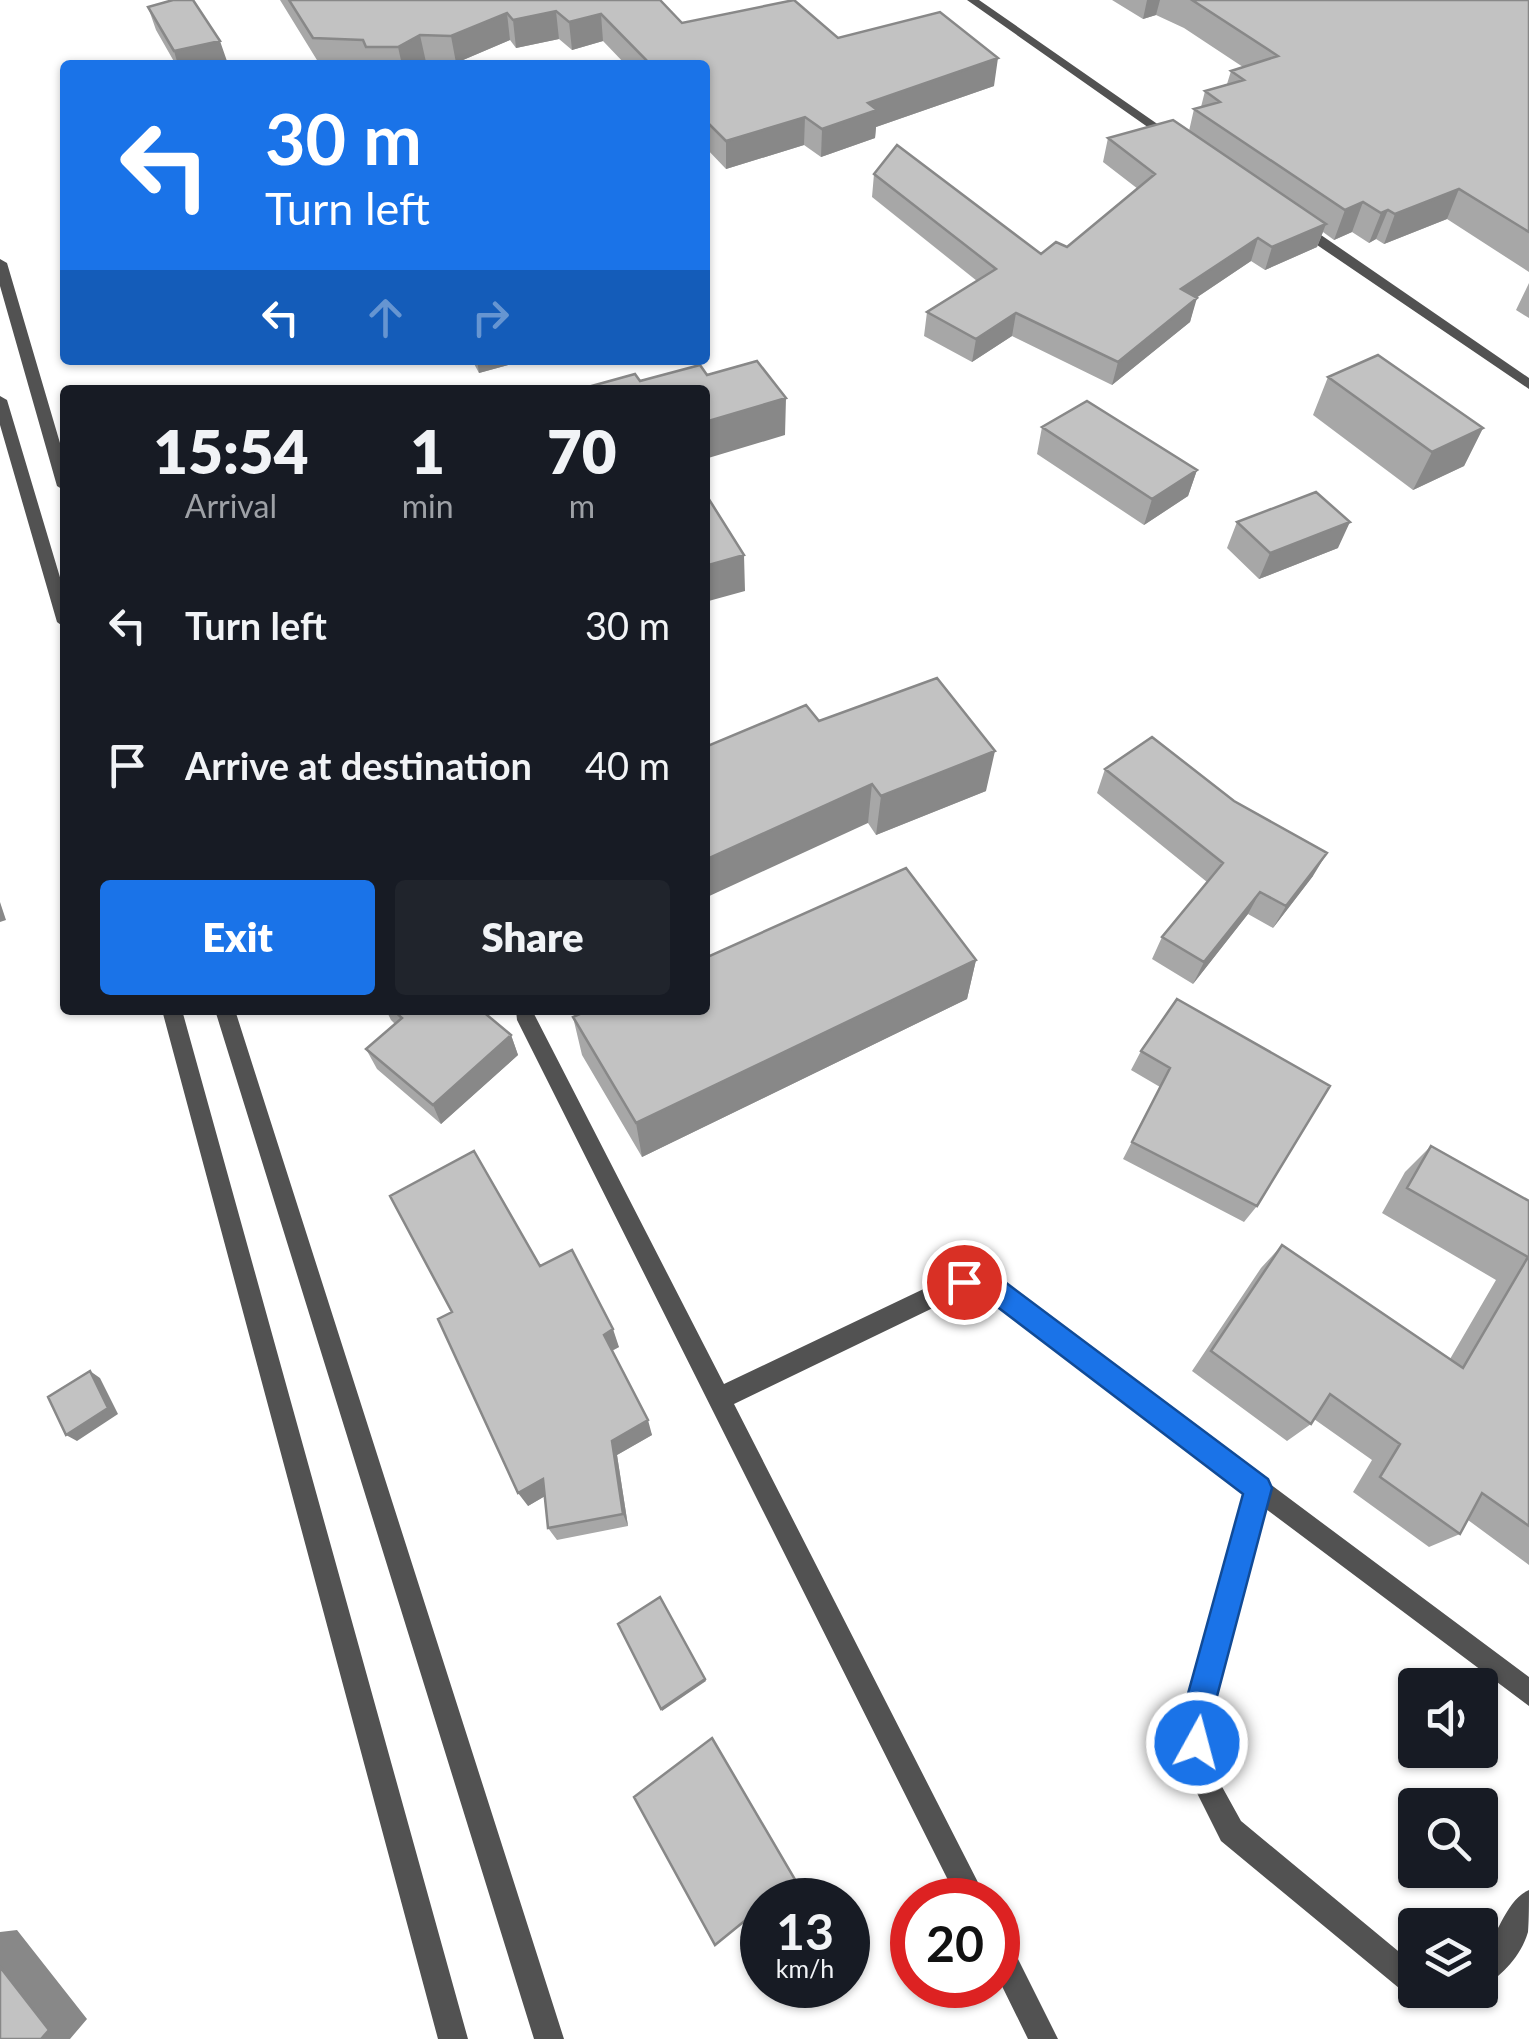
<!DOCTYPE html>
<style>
body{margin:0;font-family:Lato,sans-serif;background:#20242c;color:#f1f3f6;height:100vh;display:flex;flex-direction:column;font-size:38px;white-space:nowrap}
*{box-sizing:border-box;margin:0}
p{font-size:32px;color:#9ea1a6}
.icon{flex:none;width:55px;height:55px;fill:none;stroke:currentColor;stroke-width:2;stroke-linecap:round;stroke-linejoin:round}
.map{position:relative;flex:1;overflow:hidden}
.side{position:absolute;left:60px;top:385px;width:650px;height:630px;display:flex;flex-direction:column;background:#171b24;border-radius:10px;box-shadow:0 2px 8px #0004}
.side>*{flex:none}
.guide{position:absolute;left:60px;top:60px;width:650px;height:305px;border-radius:10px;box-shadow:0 2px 8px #0004;background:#1a73e8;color:#fff;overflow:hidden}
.fabs{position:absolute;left:1398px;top:1668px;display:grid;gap:20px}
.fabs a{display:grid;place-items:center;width:100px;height:100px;border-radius:10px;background:#171b24;box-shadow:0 2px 8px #0004;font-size:50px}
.speed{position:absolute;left:740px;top:1878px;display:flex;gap:20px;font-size:50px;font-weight:700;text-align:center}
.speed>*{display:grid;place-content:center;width:130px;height:130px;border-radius:50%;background:#171b24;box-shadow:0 2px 8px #0004;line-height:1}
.speed small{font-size:25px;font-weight:400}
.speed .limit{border:15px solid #d22;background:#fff;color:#111}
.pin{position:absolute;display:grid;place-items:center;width:85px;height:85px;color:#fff;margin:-42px;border:5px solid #fff;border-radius:50%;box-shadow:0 2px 10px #0007}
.me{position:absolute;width:110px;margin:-55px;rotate:7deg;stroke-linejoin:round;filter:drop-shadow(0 0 8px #0008)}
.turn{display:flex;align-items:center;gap:35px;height:210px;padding:0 40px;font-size:45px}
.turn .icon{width:130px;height:130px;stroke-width:2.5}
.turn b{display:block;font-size:70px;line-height:85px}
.lanes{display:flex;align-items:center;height:95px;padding:0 40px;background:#0003;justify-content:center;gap:50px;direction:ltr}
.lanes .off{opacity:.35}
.eta{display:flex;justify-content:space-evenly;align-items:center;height:170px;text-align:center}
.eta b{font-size:60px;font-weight:800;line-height:70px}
.primary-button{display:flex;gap:20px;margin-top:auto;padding:20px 40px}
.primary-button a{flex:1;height:115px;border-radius:10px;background:#1a73e8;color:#fff;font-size:40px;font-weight:800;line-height:115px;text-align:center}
.primary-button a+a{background:#20242c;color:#f1f3f6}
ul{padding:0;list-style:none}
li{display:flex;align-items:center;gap:30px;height:140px;padding:0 40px}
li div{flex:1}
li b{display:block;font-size:38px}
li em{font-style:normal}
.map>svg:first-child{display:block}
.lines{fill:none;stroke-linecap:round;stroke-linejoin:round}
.service{fill:#525252;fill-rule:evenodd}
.minor{fill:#525252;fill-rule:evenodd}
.tertiary{fill:#525252;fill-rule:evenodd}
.wall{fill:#a7a7a7}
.shaded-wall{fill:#888}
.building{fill:#c2c2c2;stroke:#888;stroke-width:2.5}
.route{fill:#1a73e8;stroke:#114b97;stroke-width:2.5}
</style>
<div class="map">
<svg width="1529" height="2039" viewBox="0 0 1529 2039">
<rect width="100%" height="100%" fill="#fff"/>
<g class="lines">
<path class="service" d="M516 1010H532L724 1384 955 1274 963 1271 988 1274 1529 1677V1706L1266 1509 1209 1719 1210 1765 1241 1821 1415 1965V1990H1426L1425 1993 1415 1997 1405 1993 1221 1841 1184 1767 1183 1719 1245 1494 984 1295 964 1293 734 1404 987 1900H958L517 1020Z
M1529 1890C1529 1903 1529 1920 1528 1932 1522 1954 1501 1979 1480 1987V1954C1499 1937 1505 1900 1529 1890Z
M998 1935 1008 1939 1058 2039H1028L998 1978Z"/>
<path class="minor" d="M967 0H979L1179 139 1169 142Z
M1295 224H1305L1529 378V389L1295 230Z"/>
<path class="tertiary" d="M0 259 7 263 65 460V491L57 486 0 286Z
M0 396 7 400 65 594V628L57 622 0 425Z
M162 1010H182L468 2039H438Z
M215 1010H235L564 2039H534Z"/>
</g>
<path class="wall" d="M280 0H660L682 23 838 38 994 86 876 127 875 138 821 157 804 145 726 169 705 147V65H626L603 41 572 50 559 39 516 48 510 40 456 63 426 62 421 65H320Z
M1112 0H1529V272L1447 219 1384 244 1376 239 1369 243 1352 232 1334 240 1323 232 1317 247 1265 270 1251 261 1196 298 1190 322 1112 385 1012 336 972 362 924 336 927 312 977 281 872 197 874 174 1041 254 1067 247 1138 189 1103 162 1108 138 1189 131 1194 109 1201 107 1205 91 1227 84 1231 71 1243 67 1184 28 1156 15 1143 19Z
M148 7 228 64 176 65 156 30Z
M1529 283V318L1516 310Z
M472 360H526L479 373Z
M1328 377 1483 428 1464 466 1413 490 1313 415Z
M1042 427 1197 470 1188 496 1144 525 1037 454Z
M1237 522 1338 548 1259 579 1227 548Z
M819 721 986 791 876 835 868 823Z
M1105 769 1313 876 1273 928 1248 914 1193 984 1152 959 1162 937 1207 882 1097 793Z
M976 960 967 999 642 1157 582 1055 573 1017Z
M1177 999 1257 1206 1244 1222 1123 1159 1160 1087 1131 1070 1141 1051Z
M386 1010H481L511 1035 518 1055 441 1124 377 1069 366 1049 395 1024 391 1020Z
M1431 1146 1529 1201V1565L1468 1520 1460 1534 1429 1547 1353 1492 1372 1460 1314 1419 1311 1424 1287 1441 1192 1371 1261 1268 1282 1245 1450 1359 1496 1280 1382 1213 1405 1172Z
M540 1266 619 1347 612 1351 652 1435 617 1455 628 1526 557 1540 548 1528 545 1496 528 1506Z"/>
<path class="shaded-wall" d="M1147 0H1160L1156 15 1143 19Z
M556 11 559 39 516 48 513 20Z
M507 13 510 40 456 63 451 36Z
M601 14 603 41 572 50 569 22Z
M420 35 426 62 421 65H402L398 47Z
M220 41 228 64 178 65 174 51Z
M998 58 994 86 876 127 875 138 821 157 822 129 868 103Z
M805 117 804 145 726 169V141Z
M1459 189 1447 219 1384 244 1395 214Z
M1363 202 1352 232 1334 240 1345 210Z
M1388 210 1376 239 1369 243 1381 213Z
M1326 224 1317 247 1265 270 1272 247Z
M1258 238 1251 261 1175 312 1181 289Z
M1197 298 1190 322 1112 385 1118 362Z
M1016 313 1012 336 972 362 976 339Z
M477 360H526L479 373Z
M786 398 785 435 705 459V422Z
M1483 428 1464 466 1413 490 1432 452Z
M1197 470 1188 496 1144 525 1152 499Z
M1350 522 1338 548 1259 579 1270 553Z
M744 555 745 591 705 602V566Z
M995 751 986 791 876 835 881 796Z
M872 784 868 823 705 898V860Z
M1327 853 1313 876 1273 928 1286 906Z
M1260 892 1248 914 1193 984 1204 962Z
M0 902 6 920 0 922Z
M976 960 967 999 642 1157 636 1123Z
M511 1035 518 1055 441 1124 433 1105Z
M613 1329 619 1347 609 1352 604 1335Z
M90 1371 100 1378 118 1414 77 1441 66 1435Z
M648 1420 652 1435 617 1455 628 1526 623 1514 612 1441Z
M543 1479 552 1492 528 1506 518 1493Z
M705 1679 706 1681 662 1711 661 1709Z
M17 1930 87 2019 70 2039H41L0 1967V1932Z"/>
<path class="building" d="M173 0H193L220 41 174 51 148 7Z
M289 0H660L682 23 794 0 838 38 940 12 998 58 868 103 877 110 822 129 805 117 726 141 705 120V65H651L601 14 569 22 556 11 513 20 507 13 451 36 420 35 398 47H366L363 40 313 38Z
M1192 0H1529V232L1459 189 1395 214 1388 210 1381 213 1363 202 1345 210 1194 109 1220 102 1205 91 1244 80 1231 71 1278 56Z
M1173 120 1326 224 1272 247 1258 238 1181 289 1197 298 1118 362 1016 313 976 339 927 312 996 269 874 174 897 145 1041 254 1056 242 1067 247 1155 174 1108 138Z
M1378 355 1483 428 1432 452 1328 377Z
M757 361 786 398 705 422V390H577L635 374 640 381 700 365 707 375Z
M1087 401 1197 470 1152 499 1042 427Z
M1316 492 1350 522 1270 553 1237 522Z
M705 493 744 555 705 566Z
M937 678 995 751 881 796 872 784 705 860V747L806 705 819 721Z
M1152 737 1234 801 1327 853 1286 906 1260 892 1204 962 1162 937 1223 863 1105 769Z
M906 868 976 960 636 1123 573 1017 589 1010H705V958Z
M1177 999 1330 1086 1257 1206 1132 1142 1170 1068 1141 1051Z
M393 1010H481L511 1035 433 1105 366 1049 402 1018Z
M1431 1146 1529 1201V1526L1482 1493 1460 1534 1380 1477 1400 1444 1330 1394 1311 1424 1211 1351 1282 1245 1463 1368 1528 1257 1407 1188Z
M474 1151 540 1266 572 1250 613 1329 604 1335 648 1420 612 1441 623 1514 548 1528 543 1479 518 1493 438 1319 452 1312 390 1196Z
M90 1371 108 1408 66 1435 48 1397Z
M660 1597 705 1679 661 1709 618 1624Z
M712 1738 807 1900H762V1946L747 1919 715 1945 634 1797Z
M0 1967 49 2030 41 2039H0Z"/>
<path class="route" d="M964 1270 997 1276 1268 1479 1272 1488 1211 1719 1207 1754 1197 1758 1186 1754 1181 1719 1243 1494 983 1296 955 1291 951 1282 955 1274Z"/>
</svg>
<div class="fabs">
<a><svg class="icon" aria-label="sound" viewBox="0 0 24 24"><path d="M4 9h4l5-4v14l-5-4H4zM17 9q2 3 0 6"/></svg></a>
<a><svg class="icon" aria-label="search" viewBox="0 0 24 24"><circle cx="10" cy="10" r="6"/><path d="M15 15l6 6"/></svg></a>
<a><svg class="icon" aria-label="layers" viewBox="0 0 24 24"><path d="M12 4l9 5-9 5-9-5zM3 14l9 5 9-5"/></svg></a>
</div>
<div class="speed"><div>13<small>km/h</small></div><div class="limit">20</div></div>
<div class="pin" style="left:964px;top:1282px;background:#d93025"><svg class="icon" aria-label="arrive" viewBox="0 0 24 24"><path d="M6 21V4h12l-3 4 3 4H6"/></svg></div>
<svg class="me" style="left:1197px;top:1743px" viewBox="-20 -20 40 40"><circle r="17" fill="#1a73e8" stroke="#fff" stroke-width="3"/><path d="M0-11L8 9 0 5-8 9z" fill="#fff"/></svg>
<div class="guide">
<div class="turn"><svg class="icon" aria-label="left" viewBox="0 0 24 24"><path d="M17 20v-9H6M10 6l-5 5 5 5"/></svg><div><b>30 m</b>Turn left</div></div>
<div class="lanes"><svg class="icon" aria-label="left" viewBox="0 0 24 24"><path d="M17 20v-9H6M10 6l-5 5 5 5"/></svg><svg class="icon off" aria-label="ahead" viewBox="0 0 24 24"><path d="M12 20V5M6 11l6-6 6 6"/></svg><svg class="icon off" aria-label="right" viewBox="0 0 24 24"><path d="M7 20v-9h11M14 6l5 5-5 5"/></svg></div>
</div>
<section class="side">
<div class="eta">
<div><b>15:54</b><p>Arrival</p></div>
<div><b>1</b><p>min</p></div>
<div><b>70</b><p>m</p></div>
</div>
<ul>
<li><svg class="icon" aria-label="left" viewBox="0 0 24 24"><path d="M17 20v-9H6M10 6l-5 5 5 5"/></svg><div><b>Turn left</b></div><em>30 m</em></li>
<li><svg class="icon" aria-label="arrive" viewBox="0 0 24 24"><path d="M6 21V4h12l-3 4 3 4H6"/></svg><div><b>Arrive at destination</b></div><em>40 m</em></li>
</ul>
<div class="primary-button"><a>Exit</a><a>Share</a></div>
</section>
</div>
